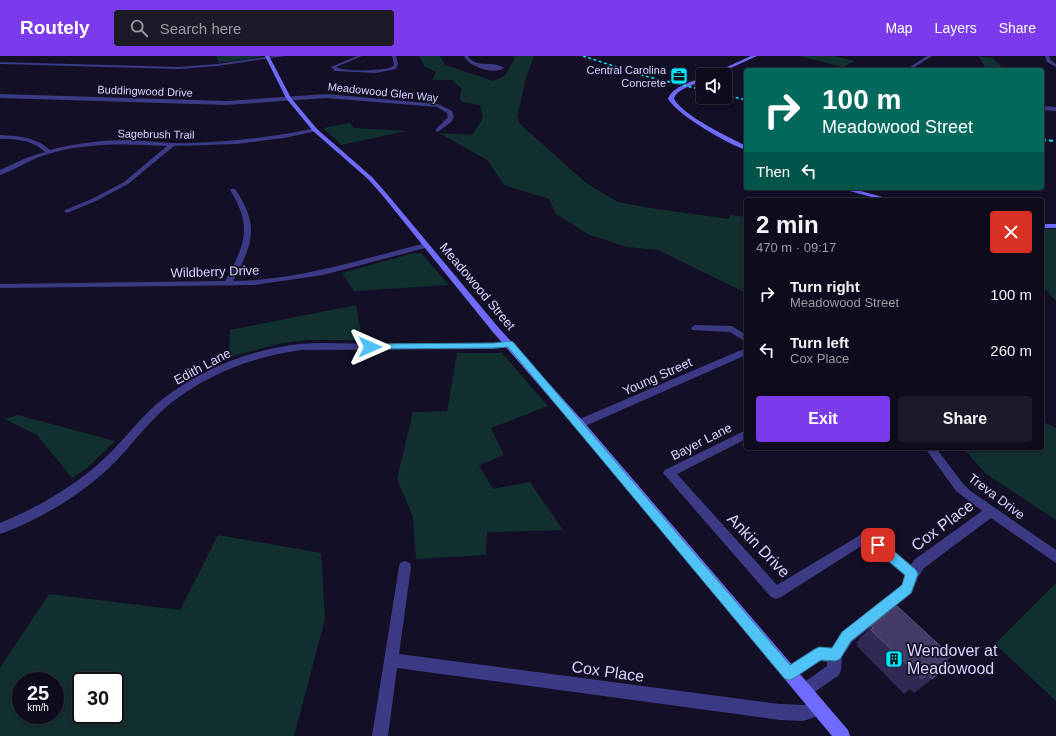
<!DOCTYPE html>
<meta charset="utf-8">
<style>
body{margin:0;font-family:Arial,sans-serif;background:#1c1929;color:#f1f3f6;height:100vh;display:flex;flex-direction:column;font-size:15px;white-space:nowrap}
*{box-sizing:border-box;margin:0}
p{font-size:13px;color:#9b9ba3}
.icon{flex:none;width:22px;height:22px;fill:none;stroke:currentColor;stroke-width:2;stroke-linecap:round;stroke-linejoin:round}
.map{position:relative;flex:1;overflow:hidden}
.panel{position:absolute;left:744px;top:142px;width:300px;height:252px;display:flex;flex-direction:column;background:#0e0b1c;border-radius:4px;box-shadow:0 2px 6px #0003,0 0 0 1px #2e2b3b}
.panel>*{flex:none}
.banner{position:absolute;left:744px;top:12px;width:300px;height:122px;border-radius:4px;box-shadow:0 2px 6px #0003,0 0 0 1px #2e2b3b;background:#00695c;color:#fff;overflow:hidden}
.fabs{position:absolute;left:696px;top:12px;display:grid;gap:8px}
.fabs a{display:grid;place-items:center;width:36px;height:36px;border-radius:4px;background:#0e0b1c;box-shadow:0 2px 6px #0003,0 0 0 1px #2e2b3b;font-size:20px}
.speed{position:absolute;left:12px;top:616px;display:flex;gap:8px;font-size:20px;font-weight:700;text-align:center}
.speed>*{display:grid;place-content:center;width:52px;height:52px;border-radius:50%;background:#0e0b1c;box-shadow:0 2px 6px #0003,0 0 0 1px #2e2b3b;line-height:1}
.speed small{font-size:10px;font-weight:400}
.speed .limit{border:2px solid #111;border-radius:6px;background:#fff;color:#111}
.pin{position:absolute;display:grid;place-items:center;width:34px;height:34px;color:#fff;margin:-17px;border-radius:8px;box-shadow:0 2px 6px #0006}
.me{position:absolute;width:44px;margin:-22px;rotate:90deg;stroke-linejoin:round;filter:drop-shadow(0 0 3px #0008)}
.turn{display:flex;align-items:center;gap:14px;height:84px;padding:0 12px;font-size:18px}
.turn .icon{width:52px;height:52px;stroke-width:2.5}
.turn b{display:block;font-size:28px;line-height:34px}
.then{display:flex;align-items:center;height:38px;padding:0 12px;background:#0003;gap:8px;font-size:15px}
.round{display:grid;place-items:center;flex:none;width:42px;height:42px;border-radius:4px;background:#1c1929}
.headline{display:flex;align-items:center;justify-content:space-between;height:68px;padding:0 12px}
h1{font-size:24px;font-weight:600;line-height:30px}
.cta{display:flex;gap:8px;margin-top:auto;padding:8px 12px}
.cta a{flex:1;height:46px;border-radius:4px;background:#7c3aed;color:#fff;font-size:16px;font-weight:600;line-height:46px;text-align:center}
.cta a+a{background:#1c1929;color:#f1f3f6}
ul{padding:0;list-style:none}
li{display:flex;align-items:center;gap:12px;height:56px;padding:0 12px}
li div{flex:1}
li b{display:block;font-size:15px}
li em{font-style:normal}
header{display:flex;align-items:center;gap:24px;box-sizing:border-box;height:56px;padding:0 20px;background:#7c3aed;color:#fff}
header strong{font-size:19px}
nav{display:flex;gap:22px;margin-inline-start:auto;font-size:14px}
.search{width:280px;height:36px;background:#1c1929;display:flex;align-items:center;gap:10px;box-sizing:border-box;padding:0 14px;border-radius:4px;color:#9b9ba3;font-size:15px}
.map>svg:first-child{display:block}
.green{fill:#12302f;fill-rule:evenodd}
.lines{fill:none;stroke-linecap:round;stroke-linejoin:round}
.street{fill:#3d3a85;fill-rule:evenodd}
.secondary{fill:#6f6bff;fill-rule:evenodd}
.rail-far1{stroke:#00e5ff;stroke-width:1.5;stroke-dasharray:3 2.5;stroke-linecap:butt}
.rail{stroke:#00e5ff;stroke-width:2;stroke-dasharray:4 3;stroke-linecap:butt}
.wall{fill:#312854}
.building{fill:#433a66;stroke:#5a527e}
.route{fill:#4fc3f7;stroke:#337fa1}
.labels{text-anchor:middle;stroke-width:3.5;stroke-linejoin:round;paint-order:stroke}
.far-poi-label{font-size:11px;fill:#d9d4ff;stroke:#130f26;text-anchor:end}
.far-street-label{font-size:11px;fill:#d9d4ff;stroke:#130f26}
.street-label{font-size:13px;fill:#d9d4ff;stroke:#130f26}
.near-street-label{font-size:16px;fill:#d9d4ff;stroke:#130f26}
.near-poi-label{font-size:16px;fill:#d9d4ff;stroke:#130f26;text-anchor:start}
</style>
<header>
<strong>Routely</strong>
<div class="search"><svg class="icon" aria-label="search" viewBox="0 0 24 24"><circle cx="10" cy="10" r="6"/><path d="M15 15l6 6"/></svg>Search here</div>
<nav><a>Map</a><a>Layers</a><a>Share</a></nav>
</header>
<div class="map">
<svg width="1056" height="680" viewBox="0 0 1056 680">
<rect width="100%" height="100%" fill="#130f26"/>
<path class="green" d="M216 0H260L261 1 219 7Z
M419 0H440L445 9 493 25 505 20 514 3V0H534L526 22 517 61 520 68 586 127 618 146 650 152 729 163 730 159 746 161V237L658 194 627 191 588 178 556 158 549 143 504 129 487 104 439 77 472 79 483 62 480 49 463 46 459 42 462 33 452 24H432L436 16 425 11Z
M798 0H834L855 5 843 11Z
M978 0 992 2 1002 11 1010 14H976L985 11Z
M350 67 354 72 406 75 342 89 323 72Z
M1042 173H1056V245L1042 230Z
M414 197 422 198 449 229 354 235 342 217Z
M356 249 362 284H308L282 287 229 301 230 274Z
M457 297H502L548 350 491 372 504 399 479 409 493 433 530 426 563 474 487 476 486 499 416 503 413 461 397 423 413 356 447 355Z
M18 359 115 385 87 412 72 422 37 379 5 363Z
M1042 365 1056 372V464L986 418 963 392H1042Z
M218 479 321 497 325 563 294 680H0V612L49 538 180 554ZM21 625H55V659H21ZM81 625H115V659H81Z
M1056 527V645L995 588Z"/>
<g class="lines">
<path class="street" d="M273 0H285L217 10 179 13 0 8V6L179 11 217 8Z
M357 0H362L336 11C344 16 382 15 392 11L394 8 392 0H396L398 8 396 13 376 17 335 15 331 11Z
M464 0H468C475 13 494 4 504 12 494 19 469 11 464 0Z
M927 0H932L910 14H905Z
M1045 0H1049L1051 4 1056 8V11L1047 6Z
M0 38 226 45 326 38 438 48 452 55 454 61 451 66 438 76 436 75V73L448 61 447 57 437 51 326 42 226 49 0 42Z
M1042 50 1056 51V55L1042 54Z
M315 72 317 73V75L284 82 237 88 174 90 128 128 96 145 67 157 64 155 65 154 92 143 124 126 167 90C126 88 85 86 45 99 29 104 15 114 0 119V114L26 102 45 96C33 84 16 83 0 83V79C18 80 36 81 50 94 76 87 103 84 129 84 150 85 170 88 190 87 232 86 274 81 315 72Z
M231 133H235C260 170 253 188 233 225 301 224 361 203 426 187L430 189 429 191 323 219 254 229 0 232V228L225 225C245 189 253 171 230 134Z
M695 269 732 270 746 279V286L730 276 692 274 691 272Z
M510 285 513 286 515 288 513 290 494 293 301 294C253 301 209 317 171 347 150 364 135 385 117 404 86 436 42 463 0 478V467C39 451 77 429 107 400 127 381 142 359 164 342 203 312 252 293 300 288 325 286 351 288 376 288 415 287 455 287 494 287Z
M746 292V299L583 371H575L574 368 575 365Z
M746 374V383L677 418 777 529 867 475 871 476 911 509 914 504 982 455 956 435 925 392H936L964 429 972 436 1056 494V507L991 462 924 512 918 521 912 537 852 586 842 601 841 614 839 619 809 640 804 642 799 640 797 635 799 630 827 610V606L821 605 789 625 784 623 782 618 784 613 814 593 819 591 832 592 842 576 902 529 905 520 866 487 781 541 776 543 771 541 663 417 665 414Z
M405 505 410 507 411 511 399 598 780 648 803 649 820 645 825 648 828 653 825 658 803 665 780 664 397 612 388 680H372L399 511 400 507Z"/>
<path class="secondary" d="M265 0H269L291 42 317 73 372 121 387 138 498 271 583 365 848 674 850 680H832L575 371 492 275 383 140 368 123 313 75 286 42Z
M751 0H757L715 19H709Z
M703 22V25C694 29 676 33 674 43 685 61 727 80 746 90V94C726 87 679 60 668 43 672 31 692 25 703 22Z
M839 132H850L893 144H882Z
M1042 168H1056V172H1042Z"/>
<path class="rail-far1" d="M583 0 641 19 703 34
M725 39 746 44"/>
<path class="rail" d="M1042 84 1056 85"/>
</g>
<path class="wall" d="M871 570 946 604 932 623 914 637 910 633 904 638 857 590 858 588 856 587Z"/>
<path class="building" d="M897 550 951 600 946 604 950 608 932 623 928 618 922 623 871 574 873 572 871 570Z"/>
<path class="route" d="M510 285 513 286 790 609 815 593 819 591 832 592 842 576 902 529 905 519 874 493 873 489 874 485 878 484 882 485 916 514 918 518 911 537 851 585 840 603 835 605 821 604 794 622 789 624 784 622 508 291 494 292 370 293 366 291 370 288 494 287Z"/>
<defs>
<symbol id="office-square" viewBox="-11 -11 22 22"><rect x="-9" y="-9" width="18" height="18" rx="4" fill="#00e5ff" stroke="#130f26"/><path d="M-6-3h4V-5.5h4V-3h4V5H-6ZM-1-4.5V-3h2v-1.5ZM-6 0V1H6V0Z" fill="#111"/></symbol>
<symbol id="building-square" viewBox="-11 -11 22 22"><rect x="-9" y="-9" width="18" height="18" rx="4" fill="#00e5ff" stroke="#130f26"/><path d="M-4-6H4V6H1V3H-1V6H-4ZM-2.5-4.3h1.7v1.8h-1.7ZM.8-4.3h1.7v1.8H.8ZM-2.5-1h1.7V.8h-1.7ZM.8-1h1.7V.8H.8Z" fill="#111"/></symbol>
</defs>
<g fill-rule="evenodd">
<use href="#office-square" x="669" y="10" width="20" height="20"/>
<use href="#building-square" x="884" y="593" width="20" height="20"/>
</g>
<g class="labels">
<g class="far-poi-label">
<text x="666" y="18">Central Carolina<tspan x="666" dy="13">Concrete</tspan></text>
</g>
<g class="far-street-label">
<text transform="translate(145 35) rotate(2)" y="4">Buddingwood Drive</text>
<text transform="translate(383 36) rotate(6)" y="4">Meadowood Glen Way</text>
<text transform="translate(156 78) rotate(1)" y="4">Sagebrush Trail</text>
</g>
<g class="street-label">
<text transform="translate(215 215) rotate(-2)" y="5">Wildberry Drive</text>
<text transform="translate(478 230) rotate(50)" y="5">Meadowood Street</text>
<text transform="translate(202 310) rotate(-28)" y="5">Edith Lane</text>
<text transform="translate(657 320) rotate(-24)" y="5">Young Street</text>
<text transform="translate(701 385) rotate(-27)" y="5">Bayer Lane</text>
<text transform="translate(997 440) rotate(37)" y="5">Treva Drive</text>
</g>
<g class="near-street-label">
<text transform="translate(942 469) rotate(-37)" y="6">Cox Place</text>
<text transform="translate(759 489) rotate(46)" y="6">Ankin Drive</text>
<text transform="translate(608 615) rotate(8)" y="6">Cox Place</text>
</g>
<g class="near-poi-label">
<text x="907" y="600">Wendover at<tspan x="907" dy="18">Meadowood</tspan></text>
</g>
</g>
</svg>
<div class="fabs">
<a><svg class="icon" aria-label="sound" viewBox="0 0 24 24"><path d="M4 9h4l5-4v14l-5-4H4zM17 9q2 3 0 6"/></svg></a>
</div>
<div class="speed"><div>25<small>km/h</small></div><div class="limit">30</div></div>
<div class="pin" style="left:878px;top:489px;background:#d93025"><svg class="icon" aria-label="arrive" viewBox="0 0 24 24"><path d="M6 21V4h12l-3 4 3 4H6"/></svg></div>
<svg class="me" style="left:370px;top:291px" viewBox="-20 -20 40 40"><path d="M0-17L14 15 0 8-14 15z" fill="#4fc3f7" stroke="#fff" stroke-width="4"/></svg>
<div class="banner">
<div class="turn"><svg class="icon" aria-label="right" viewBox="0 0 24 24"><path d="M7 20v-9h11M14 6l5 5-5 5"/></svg><div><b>100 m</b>Meadowood Street</div></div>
<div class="then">Then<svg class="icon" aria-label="left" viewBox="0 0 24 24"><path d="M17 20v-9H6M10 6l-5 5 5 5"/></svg></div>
</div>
<section class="panel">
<div class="headline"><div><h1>2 min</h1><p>470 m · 09:17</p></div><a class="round" style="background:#d93025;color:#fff"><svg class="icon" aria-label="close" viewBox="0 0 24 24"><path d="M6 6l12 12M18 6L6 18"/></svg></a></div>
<ul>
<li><svg class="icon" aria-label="right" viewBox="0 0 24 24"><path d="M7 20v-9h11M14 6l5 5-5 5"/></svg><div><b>Turn right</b><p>Meadowood Street</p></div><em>100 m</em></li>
<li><svg class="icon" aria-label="left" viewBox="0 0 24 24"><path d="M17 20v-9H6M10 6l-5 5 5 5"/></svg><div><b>Turn left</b><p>Cox Place</p></div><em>260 m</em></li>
</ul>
<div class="cta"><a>Exit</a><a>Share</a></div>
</section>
</div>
